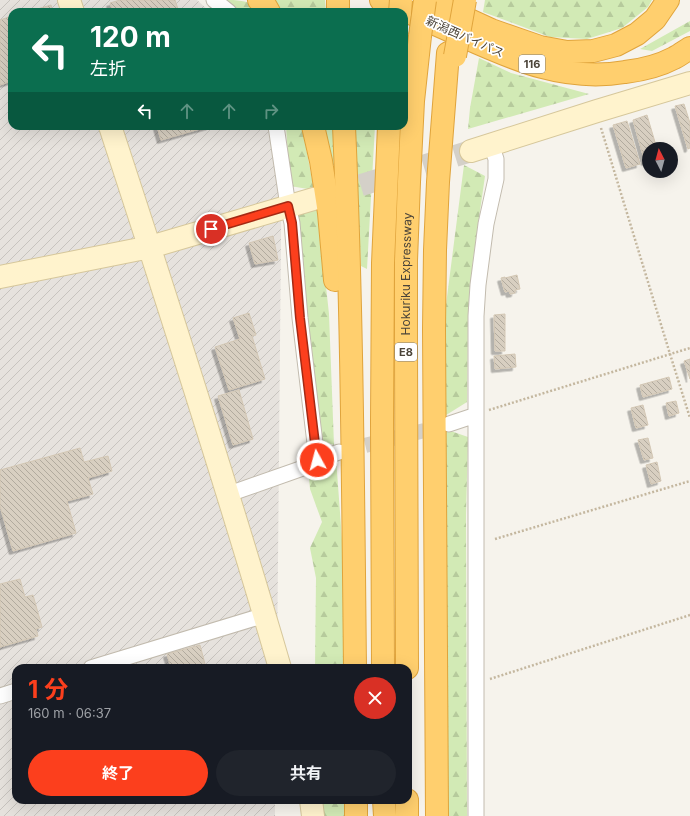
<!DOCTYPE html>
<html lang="ja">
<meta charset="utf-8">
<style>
body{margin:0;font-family:Inter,"Noto Sans JP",sans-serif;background:#20242c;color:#f1f3f6;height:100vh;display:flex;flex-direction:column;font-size:15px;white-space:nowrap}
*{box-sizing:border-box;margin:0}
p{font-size:13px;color:#9ea1a6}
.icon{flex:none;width:22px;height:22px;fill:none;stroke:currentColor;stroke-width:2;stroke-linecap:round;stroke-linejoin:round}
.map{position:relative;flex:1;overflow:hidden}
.drawer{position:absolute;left:12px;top:664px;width:400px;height:140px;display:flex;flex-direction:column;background:#171b24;border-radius:12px;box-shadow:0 4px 16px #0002}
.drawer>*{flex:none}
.banner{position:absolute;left:8px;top:8px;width:400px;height:122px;border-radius:12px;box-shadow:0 4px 16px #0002;background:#0b6e4f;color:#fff;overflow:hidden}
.needle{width:26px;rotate:354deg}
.buttons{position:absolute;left:642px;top:142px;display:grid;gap:8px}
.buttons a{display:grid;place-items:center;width:36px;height:36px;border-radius:50%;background:#171b24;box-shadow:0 4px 16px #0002;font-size:20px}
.pin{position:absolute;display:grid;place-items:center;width:34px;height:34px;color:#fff;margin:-17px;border:2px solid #fff;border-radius:50%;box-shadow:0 1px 4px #0007}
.me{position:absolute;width:44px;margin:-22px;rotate:353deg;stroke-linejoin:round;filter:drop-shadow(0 0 3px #0008)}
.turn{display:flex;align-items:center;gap:14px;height:84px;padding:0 16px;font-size:18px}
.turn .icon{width:52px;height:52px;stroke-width:2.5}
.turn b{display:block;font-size:28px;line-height:34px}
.lanes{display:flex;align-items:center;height:38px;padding:0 16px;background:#0003;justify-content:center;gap:20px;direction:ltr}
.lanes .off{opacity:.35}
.round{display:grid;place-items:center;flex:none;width:42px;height:42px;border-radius:21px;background:#20242c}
.head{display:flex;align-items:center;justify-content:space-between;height:68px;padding:0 16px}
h1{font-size:24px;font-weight:700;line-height:30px;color:#fc3f1d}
.cta{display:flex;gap:8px;margin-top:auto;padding:8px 16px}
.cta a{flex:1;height:46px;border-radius:24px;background:#fc3f1d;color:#fff;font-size:16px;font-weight:700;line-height:46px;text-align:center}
.cta a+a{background:#20242c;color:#f1f3f6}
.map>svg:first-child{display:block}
.industrial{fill:url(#industrial-furrows)}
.forest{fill:url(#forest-firs)}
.building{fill:url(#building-back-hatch);stroke:#d3c7b4;filter:url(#shadow)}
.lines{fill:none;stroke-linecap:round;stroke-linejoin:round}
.street-tunnel{stroke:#d4d0c8;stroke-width:15;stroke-dasharray:15 8;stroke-linecap:butt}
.secondary-tunnel{stroke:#d4d0c8;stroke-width:22;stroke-dasharray:22 11;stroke-linecap:butt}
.street-casing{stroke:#c2bbae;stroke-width:17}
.secondary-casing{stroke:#d6c79b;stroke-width:24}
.highway-casing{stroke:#e0a43c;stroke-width:24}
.path{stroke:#c4b79f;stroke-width:2.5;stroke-dasharray:2 2;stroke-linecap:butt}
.street{stroke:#fff;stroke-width:15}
.secondary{stroke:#fff3cd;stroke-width:22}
.highway{stroke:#ffcf6e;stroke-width:22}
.highway-bridge-casing{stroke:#e0a43c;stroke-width:24;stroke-linecap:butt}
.highway-bridge{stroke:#ffcf6e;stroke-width:22}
.route-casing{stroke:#a42913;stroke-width:10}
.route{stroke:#fc3f1d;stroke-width:7}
.labels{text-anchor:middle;stroke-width:3.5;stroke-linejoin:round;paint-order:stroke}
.shield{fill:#fff;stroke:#817c74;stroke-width:1}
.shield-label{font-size:11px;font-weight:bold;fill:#4b4439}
.street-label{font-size:12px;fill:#4b4439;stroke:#fff}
</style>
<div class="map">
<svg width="690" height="816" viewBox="0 0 690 816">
<defs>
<pattern id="industrial-furrows" width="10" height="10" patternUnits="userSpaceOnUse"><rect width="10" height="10" fill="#e6e2dd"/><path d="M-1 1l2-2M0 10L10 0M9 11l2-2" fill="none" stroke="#c7c3be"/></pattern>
<pattern id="forest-firs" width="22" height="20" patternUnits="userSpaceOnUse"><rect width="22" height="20" fill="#d2eab5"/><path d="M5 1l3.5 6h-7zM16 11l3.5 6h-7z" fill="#b6ca9c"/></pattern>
<pattern id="building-back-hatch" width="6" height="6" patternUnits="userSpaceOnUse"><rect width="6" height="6" fill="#d8cfc1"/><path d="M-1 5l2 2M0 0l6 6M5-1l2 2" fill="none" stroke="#b1aa9e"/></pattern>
<filter id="shadow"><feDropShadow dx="-3.5" dy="3.5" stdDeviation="0" flood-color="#0004"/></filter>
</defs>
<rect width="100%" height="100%" fill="#f6f3ec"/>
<path class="industrial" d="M0 0H197L210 12H12V126H280L282 131 277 668H16V800H275V816H0Z"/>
<path class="forest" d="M224 0C239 0 251 0 260 12H237Z
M270 0H325L326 12H280Z
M485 0H652L648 7 622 28 587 39 550 37 483 12Z
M690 21V31L652 51 640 49Z
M479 58 511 73 589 94 468 129 470 108Z
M286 126H302L314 190 290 186Z
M321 126H335L337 167 328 162Z
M354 126H375L367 269 361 266Z
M464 165 485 176 473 260 468 314 467 402 443 417 444 320Z
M317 203 329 314 334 445 315 439 295 216Z
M445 429 468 437 466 515 467 816H447Z
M336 458 346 594V668H315L316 578 310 548 322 522 310 489 308 467Z
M318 800H345V816H322Z"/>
<path class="building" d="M120 0H175L179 12H113L110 3Z
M51 5 53 12H27Z
M12 16V81L0 85V20Z
M684 104 690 123V148L688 149 675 106Z
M647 115 657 149H649V161L645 162 633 120Z
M627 121 640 164 626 168 613 125Z
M157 126H210L161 140Z
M273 236 278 260 255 264 249 243Z
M517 275 520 289 515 290V293L510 294 509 291 505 292 501 278 505 277V278Z
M249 313 256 335 252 336 265 379 229 390 215 347 240 339 233 318Z
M505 314V351H495L494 315Z
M515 354 516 367 495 369 494 356Z
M690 359V379L684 361Z
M669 377 672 389 643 397 640 385Z
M239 390 253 439 233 445 218 396Z
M676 401 679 413 669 416 666 403Z
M643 405 648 425 636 428 631 408Z
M648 438 653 458 644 460 638 440Z
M80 448 84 462 108 456 112 471 88 478 93 494 67 501 76 533 13 551 0 506V470Z
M657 462 661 481 651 484 646 465Z
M20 579 25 597 33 595 42 627 36 629 38 636 0 647V584Z
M200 645 206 668H171L167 654Z"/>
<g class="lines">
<path class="street-tunnel" d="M343 451 442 426"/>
<path class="secondary-tunnel" d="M329 195 471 151"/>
<defs>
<path id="street" d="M214 0 229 12
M276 126 288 206 292 223 300 318 317 460
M449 424 476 415
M229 494 303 468 317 460 339 452
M91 668 265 615
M0 696 16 691
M476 816V316L478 285 486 224 496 179V159L491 145"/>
<path id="secondary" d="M69 0 73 12
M110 126C169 306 227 486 280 668
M471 151 597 111 690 83
M0 277 150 247 317 198
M311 800 313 816"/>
<g id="highway">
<path d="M259 0 265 5 269 12"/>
<path d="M338 0V12"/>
<path d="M381 0C408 12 435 24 462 36 515 60 565 82 625 72 642 70 659 66 674 58 680 55 685 51 690 48"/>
<path d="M426 0 491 30 540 47 567 52 593 51 616 45 637 34 655 19 668 0"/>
<path d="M313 126 321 161 329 213 335 280"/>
<path d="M344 126C352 307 353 487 355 668"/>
<path d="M383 668 382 421 383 263 389 126"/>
<path id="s1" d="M407 668 406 346V261L409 182 413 101 420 36"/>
<path d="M356 800V816"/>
<path d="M384 800 385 816"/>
<path d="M407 800V816"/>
<path d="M437 816 434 329 435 250 438 182 448 53"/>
</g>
</defs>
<use href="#street" class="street-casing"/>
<use href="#secondary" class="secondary-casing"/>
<use href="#highway" class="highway-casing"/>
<path class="path" d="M601 128 670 354 690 418
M489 410 690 348
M495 539 690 481
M490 679 690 615"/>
<use href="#street" class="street"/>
<use href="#secondary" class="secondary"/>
<use href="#highway" class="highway"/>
<defs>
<path id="highway-bridge" d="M400 12 401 0
M420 36 425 0
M455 56 465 0"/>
</defs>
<use href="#highway-bridge" class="highway-bridge-casing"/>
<use href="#highway-bridge" class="highway-bridge"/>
</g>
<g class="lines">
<defs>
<path id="route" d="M211 229 288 206 292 223 300 318 317 460"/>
</defs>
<use href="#route" class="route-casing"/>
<use href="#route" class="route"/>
</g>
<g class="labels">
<g class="shield">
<rect x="519" y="55" width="26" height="18" rx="3"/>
<rect x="395" y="343" width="22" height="18" rx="3"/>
</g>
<g class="shield-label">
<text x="532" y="68">116</text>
<text x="406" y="356">E8</text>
</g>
<g class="street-label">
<text transform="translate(465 37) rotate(24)" y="4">新潟西バイパス</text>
<text dy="4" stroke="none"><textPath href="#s1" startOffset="394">Hokuriku Expressway</textPath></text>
</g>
</g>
</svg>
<div class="buttons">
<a><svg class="needle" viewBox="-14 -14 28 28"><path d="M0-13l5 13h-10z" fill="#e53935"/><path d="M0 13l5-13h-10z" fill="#9ea1a6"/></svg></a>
</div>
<div class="pin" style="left:211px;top:229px;background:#d93025"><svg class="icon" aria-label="arrive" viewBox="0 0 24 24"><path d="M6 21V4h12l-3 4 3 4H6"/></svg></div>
<svg class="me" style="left:317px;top:460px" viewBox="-20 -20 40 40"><circle r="17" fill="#fc3f1d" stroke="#fff" stroke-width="3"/><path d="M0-11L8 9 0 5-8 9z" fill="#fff"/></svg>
<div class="banner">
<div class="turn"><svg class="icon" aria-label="left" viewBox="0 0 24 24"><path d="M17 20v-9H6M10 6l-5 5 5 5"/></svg><div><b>120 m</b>左折</div></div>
<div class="lanes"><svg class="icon" aria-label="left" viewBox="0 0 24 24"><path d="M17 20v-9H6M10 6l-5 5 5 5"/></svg><svg class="icon off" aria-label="ahead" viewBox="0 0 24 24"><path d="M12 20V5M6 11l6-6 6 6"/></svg><svg class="icon off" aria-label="ahead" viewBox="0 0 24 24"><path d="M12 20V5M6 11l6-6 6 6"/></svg><svg class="icon off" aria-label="right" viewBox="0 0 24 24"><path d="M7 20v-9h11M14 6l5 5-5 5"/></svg></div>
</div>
<section class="drawer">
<div class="head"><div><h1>1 分</h1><p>160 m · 06:37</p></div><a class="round" style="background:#d93025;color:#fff"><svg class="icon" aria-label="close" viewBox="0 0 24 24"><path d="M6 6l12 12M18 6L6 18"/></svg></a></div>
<div class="cta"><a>終了</a><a>共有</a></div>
</section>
</div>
